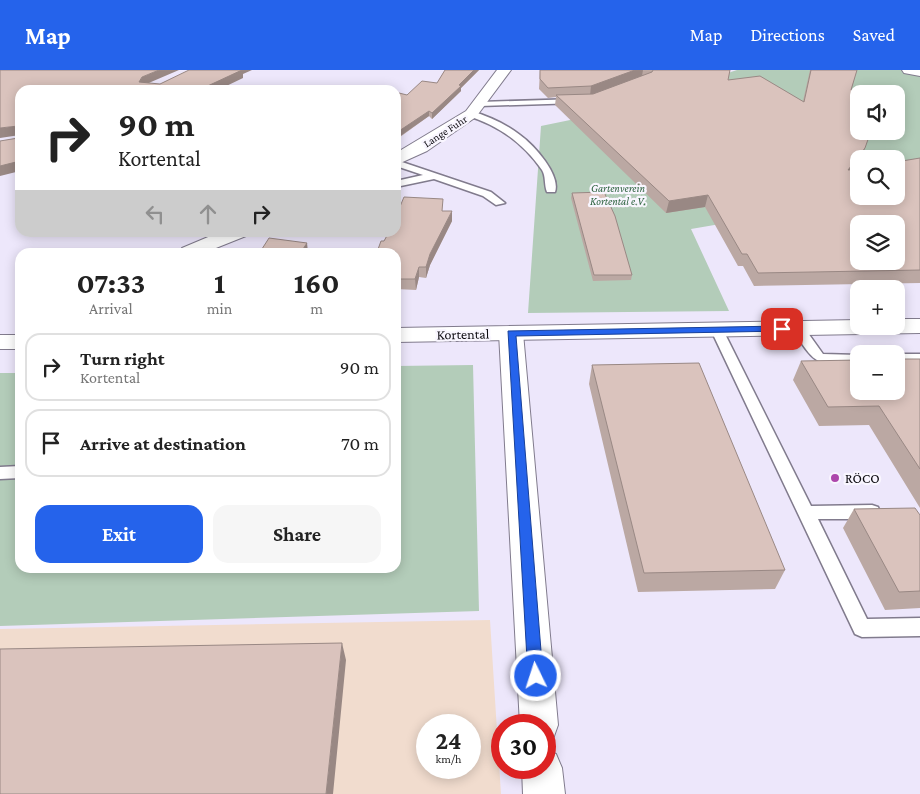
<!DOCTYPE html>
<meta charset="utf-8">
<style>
body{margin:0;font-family:"Crimson Pro",serif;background:#f6f6f6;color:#222;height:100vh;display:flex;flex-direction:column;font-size:19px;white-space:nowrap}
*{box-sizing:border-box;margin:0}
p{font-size:16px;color:#767676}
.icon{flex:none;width:28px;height:28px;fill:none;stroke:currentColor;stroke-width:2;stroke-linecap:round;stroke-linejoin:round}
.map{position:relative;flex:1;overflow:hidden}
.side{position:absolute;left:15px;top:178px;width:386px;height:325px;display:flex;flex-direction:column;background:#fff;border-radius:15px;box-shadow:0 2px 12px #0003}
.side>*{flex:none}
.banner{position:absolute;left:15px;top:15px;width:386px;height:152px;border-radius:15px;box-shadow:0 2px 12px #0003;background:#fff;color:#222;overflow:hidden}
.buttons{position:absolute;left:850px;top:15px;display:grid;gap:10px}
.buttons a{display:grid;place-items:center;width:55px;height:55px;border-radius:10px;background:#fff;box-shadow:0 2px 12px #0003;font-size:25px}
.speed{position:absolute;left:416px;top:644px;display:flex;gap:10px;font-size:25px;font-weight:700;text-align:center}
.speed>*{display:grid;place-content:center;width:65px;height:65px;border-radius:50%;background:#fff;box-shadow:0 2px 12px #0003;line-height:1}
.speed small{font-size:12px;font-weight:400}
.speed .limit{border:8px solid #d22;background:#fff;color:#111}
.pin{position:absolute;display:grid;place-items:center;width:42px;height:42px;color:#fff;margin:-21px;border-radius:10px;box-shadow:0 2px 8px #0006}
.me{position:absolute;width:55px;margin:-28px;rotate:356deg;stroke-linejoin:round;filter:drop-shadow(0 0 4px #0008)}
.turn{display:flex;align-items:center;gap:18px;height:105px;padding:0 20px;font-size:22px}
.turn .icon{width:65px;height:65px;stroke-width:2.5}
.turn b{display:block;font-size:35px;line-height:42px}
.lanes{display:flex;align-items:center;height:48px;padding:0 20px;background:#0003;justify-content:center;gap:25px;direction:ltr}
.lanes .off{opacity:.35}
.eta{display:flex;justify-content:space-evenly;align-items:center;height:85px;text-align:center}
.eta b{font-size:30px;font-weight:700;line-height:35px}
.cta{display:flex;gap:10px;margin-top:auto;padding:10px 20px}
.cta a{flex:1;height:58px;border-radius:15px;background:#2563eb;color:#fff;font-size:20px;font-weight:700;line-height:58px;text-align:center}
.cta a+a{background:#f6f6f6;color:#222}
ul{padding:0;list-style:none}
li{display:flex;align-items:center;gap:15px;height:68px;margin:0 10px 8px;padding:0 10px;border:2px solid #e0e0e0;border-radius:15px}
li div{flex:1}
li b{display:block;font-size:19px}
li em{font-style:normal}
header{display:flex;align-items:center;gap:30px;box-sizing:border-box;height:70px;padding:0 25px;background:#2563eb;color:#fff}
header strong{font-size:24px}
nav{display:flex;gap:28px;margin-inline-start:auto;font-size:18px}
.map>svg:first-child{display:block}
.industrial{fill:#f1dcce;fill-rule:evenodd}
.green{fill:#b3ccb9;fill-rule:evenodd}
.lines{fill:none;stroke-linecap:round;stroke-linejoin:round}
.service-casing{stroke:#817b8d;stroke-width:3}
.minor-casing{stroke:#817b8d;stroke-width:2}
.tertiary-casing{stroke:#817b8d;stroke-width:2}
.service{fill:#fff;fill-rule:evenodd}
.minor{fill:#fff;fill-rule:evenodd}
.tertiary{fill:#fff;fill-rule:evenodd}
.wall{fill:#bba8a3}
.shaded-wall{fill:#998884}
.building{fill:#dac3bd;stroke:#998884;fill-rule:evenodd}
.route{fill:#2563eb;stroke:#184099}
.poi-dot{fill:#ad47ac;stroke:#f9f6ff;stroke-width:2}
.labels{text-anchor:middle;stroke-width:4.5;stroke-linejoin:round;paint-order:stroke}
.far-street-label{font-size:11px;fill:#0d0b11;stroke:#f9f6ff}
.far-park-label{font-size:11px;font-style:italic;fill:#2f6441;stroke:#f9f6ff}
.street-label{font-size:14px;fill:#0d0b11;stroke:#f9f6ff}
.poi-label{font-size:14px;fill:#0d0b11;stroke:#f9f6ff;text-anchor:start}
</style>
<header>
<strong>Map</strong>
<nav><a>Map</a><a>Directions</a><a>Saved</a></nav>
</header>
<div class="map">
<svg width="920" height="724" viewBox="0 0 920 724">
<rect width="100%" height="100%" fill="#ede7fb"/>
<path class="industrial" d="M490 550 501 724H0V559ZM428 655H470V698H428Z"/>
<path class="green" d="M737 0H909L920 2V120L896 124V89H859V126H884L691 159 729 241 528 243 541 56 609 42ZM859 24H896V61H859Z
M473 295 479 541 0 556V303H20V498H396V296Z"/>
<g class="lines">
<defs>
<path id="service" d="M576 29H579V33L480 36 476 34 480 32Z
M471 41C488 46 506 54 520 65 534 75 561 105 555 122H547C544 115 546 106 542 100 524 74 498 55 468 46V42Z
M396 90 491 122 505 133 496 135 483 126 434 109 396 117V111L423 105 396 96Z
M798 255 803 256 823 284 859 285V293C814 295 817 296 792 259Z
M717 256 723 260 811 436 872 435 878 437 880 442 878 447 872 449H818L867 549 920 548V566L862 567 855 564 711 260Z
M896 284H920V292H896Z
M20 396V408L0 409V397Z"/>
<path id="minor" d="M497 0H511L476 47 427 81 396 95V83L466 41Z
M902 0H920V6L904 3Z
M220 162H249L246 166 206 182H179L182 178Z
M511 256 519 258 523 263 558 655 553 669 545 672V655H520L499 263 503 258Z
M545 679 556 684 562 698 565 724H523L522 698H545Z"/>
<path id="tertiary" d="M896 249H920V263L396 272V258L859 250V256H896Z
M0 265H20V279H0Z"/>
</defs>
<use href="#service" class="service-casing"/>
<use href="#minor" class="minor-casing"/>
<use href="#tertiary" class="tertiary-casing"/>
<use href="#service" class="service"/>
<use href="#minor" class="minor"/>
<use href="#tertiary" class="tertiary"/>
</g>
<path class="wall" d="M445 0H479L461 18V21L432 49 429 46 400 67 407 25 437 13Z
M540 0H730L728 10 803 31 810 0H857L851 20 853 100 920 88V213L754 216 743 196H738L705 137 666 143 555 35 556 27 548 28 539 19Z
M572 123 632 205 631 210 593 211 571 128Z
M443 141 452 151 430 195 426 208 419 207 416 220 396 219V182Z
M920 289V438L869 355 819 356 793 310 801 291Z
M592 295 785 500 775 519 638 522 589 314Z
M854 439 920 445V538L885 540 843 458Z"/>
<path class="shaded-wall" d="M159 0H179L144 15 139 12 142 7Z
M236 0H252L243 4V8L218 20H199Z
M474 0H479L461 18V21L432 49V43Z
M635 0H643L642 6 590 26 591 16Z
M429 41V46L396 69V63Z
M18 56 20 65 0 68V58Z
M865 78 861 89H859V92L844 112 848 100Z
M20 88V101L0 106V96Z
M708 125 705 137 666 143 669 131Z
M452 141V151L430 195 426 208V197L430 184Z
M307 173 308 182H301Z
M419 197V207L416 220 415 209Z
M342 573 346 590 333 724H326Z"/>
<path class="building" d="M0 0H159L142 7 139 12 160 14 189 0H242L199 20H20V88L18 89 20 91 0 96V71L18 68V56L0 58Z
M445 0H474L459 15 461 16 432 43 429 41 396 63V26L399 23 407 25 422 11 437 13Z
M540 0H635L591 16 548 18 540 9Z
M653 0H730L728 10 760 6 804 32 811 0H857L851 20 874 24H859V61H871L865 78 848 100 859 99V126H896V92L920 88V200L758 203 747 184H742L708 125 669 131 556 25 593 24 652 2ZM859 154H896V191H859Z
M604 122 615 146 632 205H594L572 123Z
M404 127 443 129 442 141H452L430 184 426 197H419L415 209H396V182H377L381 171H384L389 162H396V146Z
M269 168 307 173 301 182H260Z
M896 289H920V399L879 336 828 337 801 291 859 290V321H896Z
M699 293 785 500 644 503 592 295Z
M915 438 920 445V521L899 522 854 439Z
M342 573 326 724H0V579Z"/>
<path class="route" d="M782 256 785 257V261L516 266 543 606 541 611 536 613 530 611 528 606 508 261Z"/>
<circle class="poi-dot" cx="835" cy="408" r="5"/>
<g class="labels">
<g class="far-street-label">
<text transform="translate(445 61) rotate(-33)" y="4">Lange Fuhr</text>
</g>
<g class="far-park-label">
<text x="618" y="122">Gartenverein<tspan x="618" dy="13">Kortental e.V.</tspan></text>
</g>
<g class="street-label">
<text transform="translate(463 264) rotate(-1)" y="5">Kortental</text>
</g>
<g class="poi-label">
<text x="845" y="413">RÖCO</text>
</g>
</g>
</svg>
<div class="buttons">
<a><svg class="icon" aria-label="sound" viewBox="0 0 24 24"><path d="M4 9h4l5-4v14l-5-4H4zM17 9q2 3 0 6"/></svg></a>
<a><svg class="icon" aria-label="search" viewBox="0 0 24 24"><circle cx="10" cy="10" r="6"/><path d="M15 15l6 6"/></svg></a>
<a><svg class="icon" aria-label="layers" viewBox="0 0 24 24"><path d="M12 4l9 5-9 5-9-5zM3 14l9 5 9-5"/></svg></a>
<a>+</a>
<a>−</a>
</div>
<div class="speed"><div>24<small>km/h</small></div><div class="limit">30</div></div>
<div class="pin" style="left:782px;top:259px;background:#d93025"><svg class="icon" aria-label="arrive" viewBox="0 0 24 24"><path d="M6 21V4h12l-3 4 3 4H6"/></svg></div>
<svg class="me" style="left:536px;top:606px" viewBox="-20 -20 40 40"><circle r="17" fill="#2563eb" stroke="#fff" stroke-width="3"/><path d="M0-11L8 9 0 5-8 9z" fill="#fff"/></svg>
<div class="banner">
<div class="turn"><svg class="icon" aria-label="right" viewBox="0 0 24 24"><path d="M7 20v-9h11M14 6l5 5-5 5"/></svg><div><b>90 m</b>Kortental</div></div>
<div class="lanes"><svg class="icon off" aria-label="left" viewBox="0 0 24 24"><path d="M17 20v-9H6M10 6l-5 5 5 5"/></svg><svg class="icon off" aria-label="ahead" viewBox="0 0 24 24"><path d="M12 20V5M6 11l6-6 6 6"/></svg><svg class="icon" aria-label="right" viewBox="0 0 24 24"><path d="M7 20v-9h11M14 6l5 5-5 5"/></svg></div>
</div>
<section class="side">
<div class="eta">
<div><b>07:33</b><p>Arrival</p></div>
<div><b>1</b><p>min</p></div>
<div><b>160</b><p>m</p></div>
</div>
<ul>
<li><svg class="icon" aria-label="right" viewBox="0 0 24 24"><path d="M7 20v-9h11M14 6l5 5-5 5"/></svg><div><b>Turn right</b><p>Kortental</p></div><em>90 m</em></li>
<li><svg class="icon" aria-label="arrive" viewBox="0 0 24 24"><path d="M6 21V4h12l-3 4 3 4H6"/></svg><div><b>Arrive at destination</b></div><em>70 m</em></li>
</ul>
<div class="cta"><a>Exit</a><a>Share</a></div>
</section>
</div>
